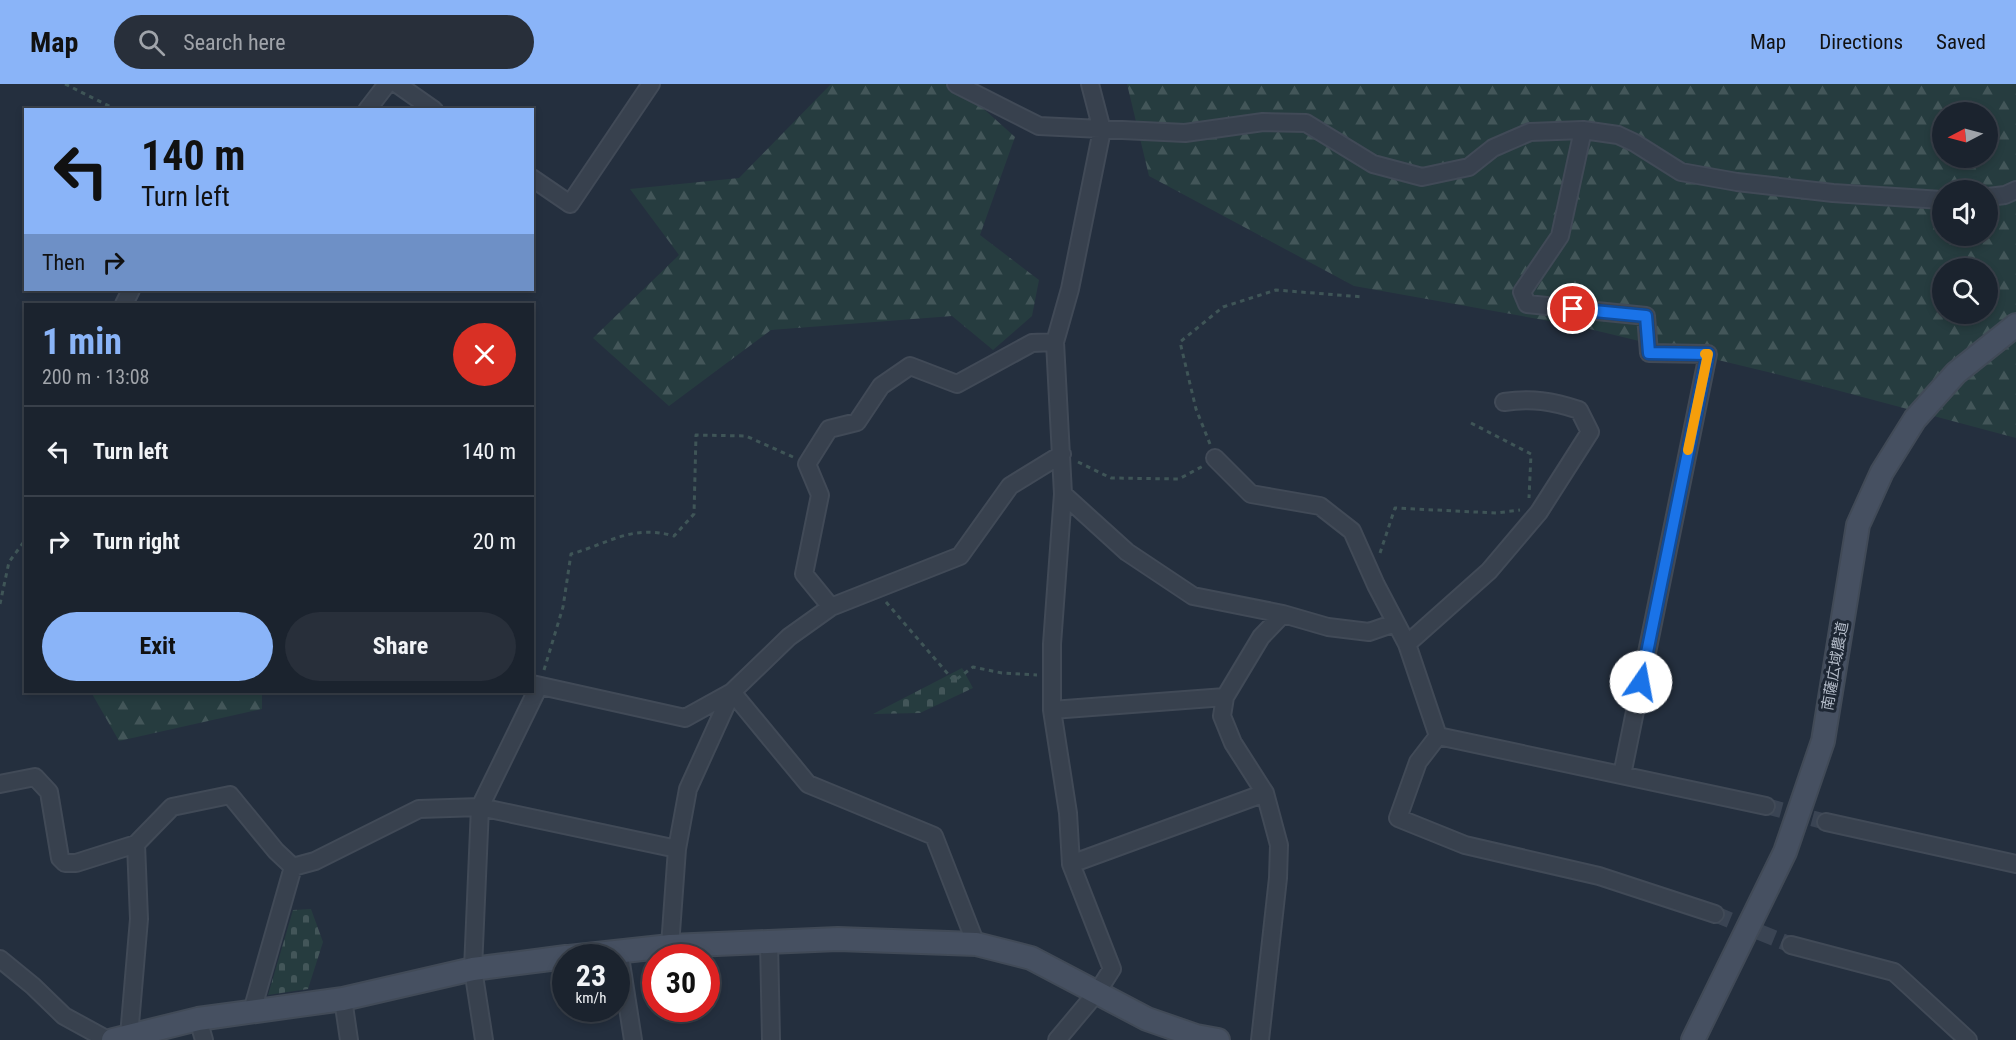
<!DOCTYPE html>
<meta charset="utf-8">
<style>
body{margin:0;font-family:"Roboto Condensed","Noto Sans JP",sans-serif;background:#282f3a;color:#f1f3f6;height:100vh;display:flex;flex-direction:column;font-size:22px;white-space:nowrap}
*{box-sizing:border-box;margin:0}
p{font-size:20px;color:#a0a4aa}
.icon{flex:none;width:33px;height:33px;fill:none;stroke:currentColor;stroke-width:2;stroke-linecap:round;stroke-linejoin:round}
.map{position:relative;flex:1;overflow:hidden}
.drawer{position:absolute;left:24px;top:219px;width:510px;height:390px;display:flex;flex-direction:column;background:#1b232e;border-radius:0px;box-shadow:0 3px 9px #0003,0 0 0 2px #39404a}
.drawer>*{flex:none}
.guide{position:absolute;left:24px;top:24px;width:510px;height:183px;border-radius:0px;box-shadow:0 3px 9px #0003,0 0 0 2px #39404a;background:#8ab4f8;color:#111;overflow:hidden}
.needle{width:39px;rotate:264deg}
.buttons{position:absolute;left:1932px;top:18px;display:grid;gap:12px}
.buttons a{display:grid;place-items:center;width:66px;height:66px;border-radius:50%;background:#1b232e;box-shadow:0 3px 9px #0003,0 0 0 2px #39404a;font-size:30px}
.speed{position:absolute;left:552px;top:860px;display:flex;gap:12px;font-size:30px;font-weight:700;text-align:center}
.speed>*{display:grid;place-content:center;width:78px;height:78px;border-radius:50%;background:#1b232e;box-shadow:0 3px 9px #0003,0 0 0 2px #39404a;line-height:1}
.speed small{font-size:15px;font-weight:400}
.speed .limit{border:9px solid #d22;background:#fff;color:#111}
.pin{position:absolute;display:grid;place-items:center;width:51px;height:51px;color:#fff;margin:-26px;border:3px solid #fff;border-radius:50%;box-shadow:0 2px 6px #0007}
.me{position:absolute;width:66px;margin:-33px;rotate:12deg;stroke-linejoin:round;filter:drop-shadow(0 0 4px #0008)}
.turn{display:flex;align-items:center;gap:21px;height:126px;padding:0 18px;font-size:27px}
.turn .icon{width:78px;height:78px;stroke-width:2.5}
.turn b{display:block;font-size:42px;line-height:51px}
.then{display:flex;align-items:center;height:57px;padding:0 18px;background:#0003;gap:12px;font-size:22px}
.round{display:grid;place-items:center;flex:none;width:63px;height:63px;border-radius:32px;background:#282f3a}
.overview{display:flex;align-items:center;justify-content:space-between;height:102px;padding:0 18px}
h1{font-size:36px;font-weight:700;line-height:45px;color:#8ab4f8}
.button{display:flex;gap:12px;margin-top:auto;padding:12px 18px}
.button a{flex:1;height:69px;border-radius:36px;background:#8ab4f8;color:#111;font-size:24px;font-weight:700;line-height:69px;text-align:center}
.button a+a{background:#282f3a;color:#f1f3f6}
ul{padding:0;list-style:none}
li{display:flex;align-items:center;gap:18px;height:90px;padding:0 18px;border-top:2px solid #39404a}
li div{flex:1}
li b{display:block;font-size:22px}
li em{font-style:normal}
header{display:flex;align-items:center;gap:36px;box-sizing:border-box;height:84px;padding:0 30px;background:#8ab4f8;color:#111}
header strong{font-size:28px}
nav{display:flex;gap:33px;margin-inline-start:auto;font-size:21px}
.search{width:420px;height:54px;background:#282f3a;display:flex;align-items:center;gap:15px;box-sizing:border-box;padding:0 21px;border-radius:33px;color:#a0a4aa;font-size:22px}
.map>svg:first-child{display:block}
.forest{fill:url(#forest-firs);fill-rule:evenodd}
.cemetery{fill:url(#cemetery-stones)}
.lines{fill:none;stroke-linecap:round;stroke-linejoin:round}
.street-tunnel{stroke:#3a4453;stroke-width:16;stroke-dasharray:16 8;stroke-linecap:butt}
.street-casing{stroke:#414a57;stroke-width:20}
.secondary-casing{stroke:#414a57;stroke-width:26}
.path{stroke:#3f5557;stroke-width:3;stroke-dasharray:4.5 4.5;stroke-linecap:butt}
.street{stroke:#38414e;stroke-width:16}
.secondary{stroke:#465061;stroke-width:22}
.route-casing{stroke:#114b97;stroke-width:15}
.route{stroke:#1a73e8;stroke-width:10}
.slow{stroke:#f59e0b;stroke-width:10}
.labels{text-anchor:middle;stroke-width:6;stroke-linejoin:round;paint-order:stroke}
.street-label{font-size:15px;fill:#b4bcc9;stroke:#1d2633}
</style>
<header>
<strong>Map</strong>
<div class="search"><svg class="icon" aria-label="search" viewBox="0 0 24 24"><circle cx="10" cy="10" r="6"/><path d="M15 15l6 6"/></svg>Search here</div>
<nav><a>Map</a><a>Directions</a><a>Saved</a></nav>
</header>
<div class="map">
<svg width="2016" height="956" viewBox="0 0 2016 956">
<defs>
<pattern id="forest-firs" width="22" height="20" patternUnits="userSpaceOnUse" patternTransform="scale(1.5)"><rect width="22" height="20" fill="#263c3f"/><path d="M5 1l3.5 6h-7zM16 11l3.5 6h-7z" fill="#435659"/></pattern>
<pattern id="cemetery-stones" width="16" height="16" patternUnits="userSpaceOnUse" patternTransform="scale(1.5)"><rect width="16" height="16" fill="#263c3f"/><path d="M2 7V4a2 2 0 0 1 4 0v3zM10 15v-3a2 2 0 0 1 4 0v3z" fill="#435659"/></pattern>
</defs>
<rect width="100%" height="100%" fill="#242f3e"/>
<path class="forest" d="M831 0H956L1015 53 980 151 1039 196 1032 232 993 266 952 232 771 246 669 322 593 254 679 171 630 105 739 94Z
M1127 0H2016V354L1776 290 1577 242 1354 202 1149 92ZM1942 28H1988V74H1942ZM1942 106H1988V152H1942ZM1942 184H1988V230H1942Z
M91 608H262V625L119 657Z"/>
<path class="cemetery" d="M962 584 973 604 920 629 873 630Z
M311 825 323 858 308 905 268 911 293 826Z"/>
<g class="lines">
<path class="street-tunnel" d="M1766 722 1826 738
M1715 830 1791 861"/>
<defs>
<path id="street" d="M397 0 434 26
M956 0 1039 42 1185 49 1263 38 1306 39 1373 80 1422 93 1469 83 1493 64 1530 48 1583 46 1618 51 1635 59 1681 88 1737 98 1833 109 1942 116
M367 26 387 0
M1583 46 1560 152 1522 208 1527 220 1646 232 1649 269 1708 270 1622 691
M532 94 570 120 651 0
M1988 113 2005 111 2016 106
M124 220 131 206
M1215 374 1251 410 1320 422 1352 447 1376 501 1407 560 1438 652
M1063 410 1127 468 1193 512 1283 530 1328 543 1369 548 1395 539
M831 523 804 490 820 411 807 380 829 345 857 338 881 302 910 282 957 300 1032 259 1055 258
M1407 560 1489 487 1539 428 1590 348 1579 326C1552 317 1532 314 1504 318
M532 600 685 634 732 608 789 553 831 523 960 472 1010 402 1062 370
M732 608 808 700 934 752 976 860
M1052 626 1225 613
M1438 652 1418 678 1398 734 1465 761 1599 792 1715 830
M1438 652 1766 722
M0 700 35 693 49 708 60 774 65 779H76L136 760
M1826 738 2016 780
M677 765 688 705 732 608
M1071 780 1265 709
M769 858 771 956
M1791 861 1894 888 1968 956
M619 866 633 956
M0 875 33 902 64 932 108 956
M343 915 349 956
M252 927 293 783
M198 935 204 956
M129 952 139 835 136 760 172 723 230 711 276 767 293 783 315 777 419 725 480 723 677 765 670 862
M484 956 473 885 480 723 539 602
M1057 956 1098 907 1112 885 1071 780 1068 729 1052 626V560L1063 410 1055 258 1070 205 1102 46 1090 0
M1260 956 1278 794 1279 761 1265 709 1233 659 1222 632 1225 613 1261 553 1283 530"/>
<path id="secondary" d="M569 873 670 862 838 855 976 860 1031 874 1147 935 1196 952 1218 956
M113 956 198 935 343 915 473 885 566 873
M1693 956 1785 768 1823 657 1858 441 1882 388 1915 335 1956 289 2016 241"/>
</defs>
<use href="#street" class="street-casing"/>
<use href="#secondary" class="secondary-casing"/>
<path class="path" d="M65 0 117 26
M1471 339 1531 370 1529 414
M1210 360 1196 325 1180 258 1223 223 1276 206 1363 213
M1078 378 1111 394 1179 395 1203 382
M1380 469 1395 424 1496 429 1520 426
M886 518 954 597 973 583 1002 589 1037 591
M0 520 9 478 26 455
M544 586 563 523 571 470C610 459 632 440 674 452L694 430 696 351 746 352 793 373"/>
<use href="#street" class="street"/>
<use href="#secondary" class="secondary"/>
</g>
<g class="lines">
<defs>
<path id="route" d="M1573 225 1646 232 1649 269 1708 270 1641 598"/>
</defs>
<use href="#route" class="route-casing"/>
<use href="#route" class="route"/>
<path class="slow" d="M1688 366 1708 270H1705"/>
</g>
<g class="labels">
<g class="street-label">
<text transform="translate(1835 582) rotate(-80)" y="5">南薩広域農道</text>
</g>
</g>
</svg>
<div class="buttons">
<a><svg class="needle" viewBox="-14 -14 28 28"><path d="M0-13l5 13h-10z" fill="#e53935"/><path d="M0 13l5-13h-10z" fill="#a0a4aa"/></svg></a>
<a><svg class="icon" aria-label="sound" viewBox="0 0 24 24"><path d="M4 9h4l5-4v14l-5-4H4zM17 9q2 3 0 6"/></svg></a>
<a><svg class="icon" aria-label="search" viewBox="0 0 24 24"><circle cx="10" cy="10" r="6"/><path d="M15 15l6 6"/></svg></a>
</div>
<div class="speed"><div>23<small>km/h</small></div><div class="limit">30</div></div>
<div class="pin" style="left:1573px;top:225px;background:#d93025"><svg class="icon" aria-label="arrive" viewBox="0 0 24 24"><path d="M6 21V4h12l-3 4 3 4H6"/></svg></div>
<svg class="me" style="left:1641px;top:598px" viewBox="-20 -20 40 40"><circle r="19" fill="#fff"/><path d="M0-13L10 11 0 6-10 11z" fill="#1a73e8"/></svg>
<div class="guide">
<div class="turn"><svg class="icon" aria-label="left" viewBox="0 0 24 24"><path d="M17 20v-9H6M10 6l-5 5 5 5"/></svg><div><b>140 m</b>Turn left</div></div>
<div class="then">Then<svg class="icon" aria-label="right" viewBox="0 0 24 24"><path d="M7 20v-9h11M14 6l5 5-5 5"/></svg></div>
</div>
<section class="drawer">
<div class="overview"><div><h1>1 min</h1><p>200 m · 13:08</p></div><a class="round" style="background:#d93025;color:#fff"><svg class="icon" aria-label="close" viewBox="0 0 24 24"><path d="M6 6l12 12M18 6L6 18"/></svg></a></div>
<ul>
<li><svg class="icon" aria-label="left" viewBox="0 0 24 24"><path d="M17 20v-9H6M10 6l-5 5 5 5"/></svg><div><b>Turn left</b></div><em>140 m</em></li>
<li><svg class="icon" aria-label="right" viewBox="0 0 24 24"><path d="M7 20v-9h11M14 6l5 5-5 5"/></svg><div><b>Turn right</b></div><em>20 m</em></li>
</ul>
<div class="button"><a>Exit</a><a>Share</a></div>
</section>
</div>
